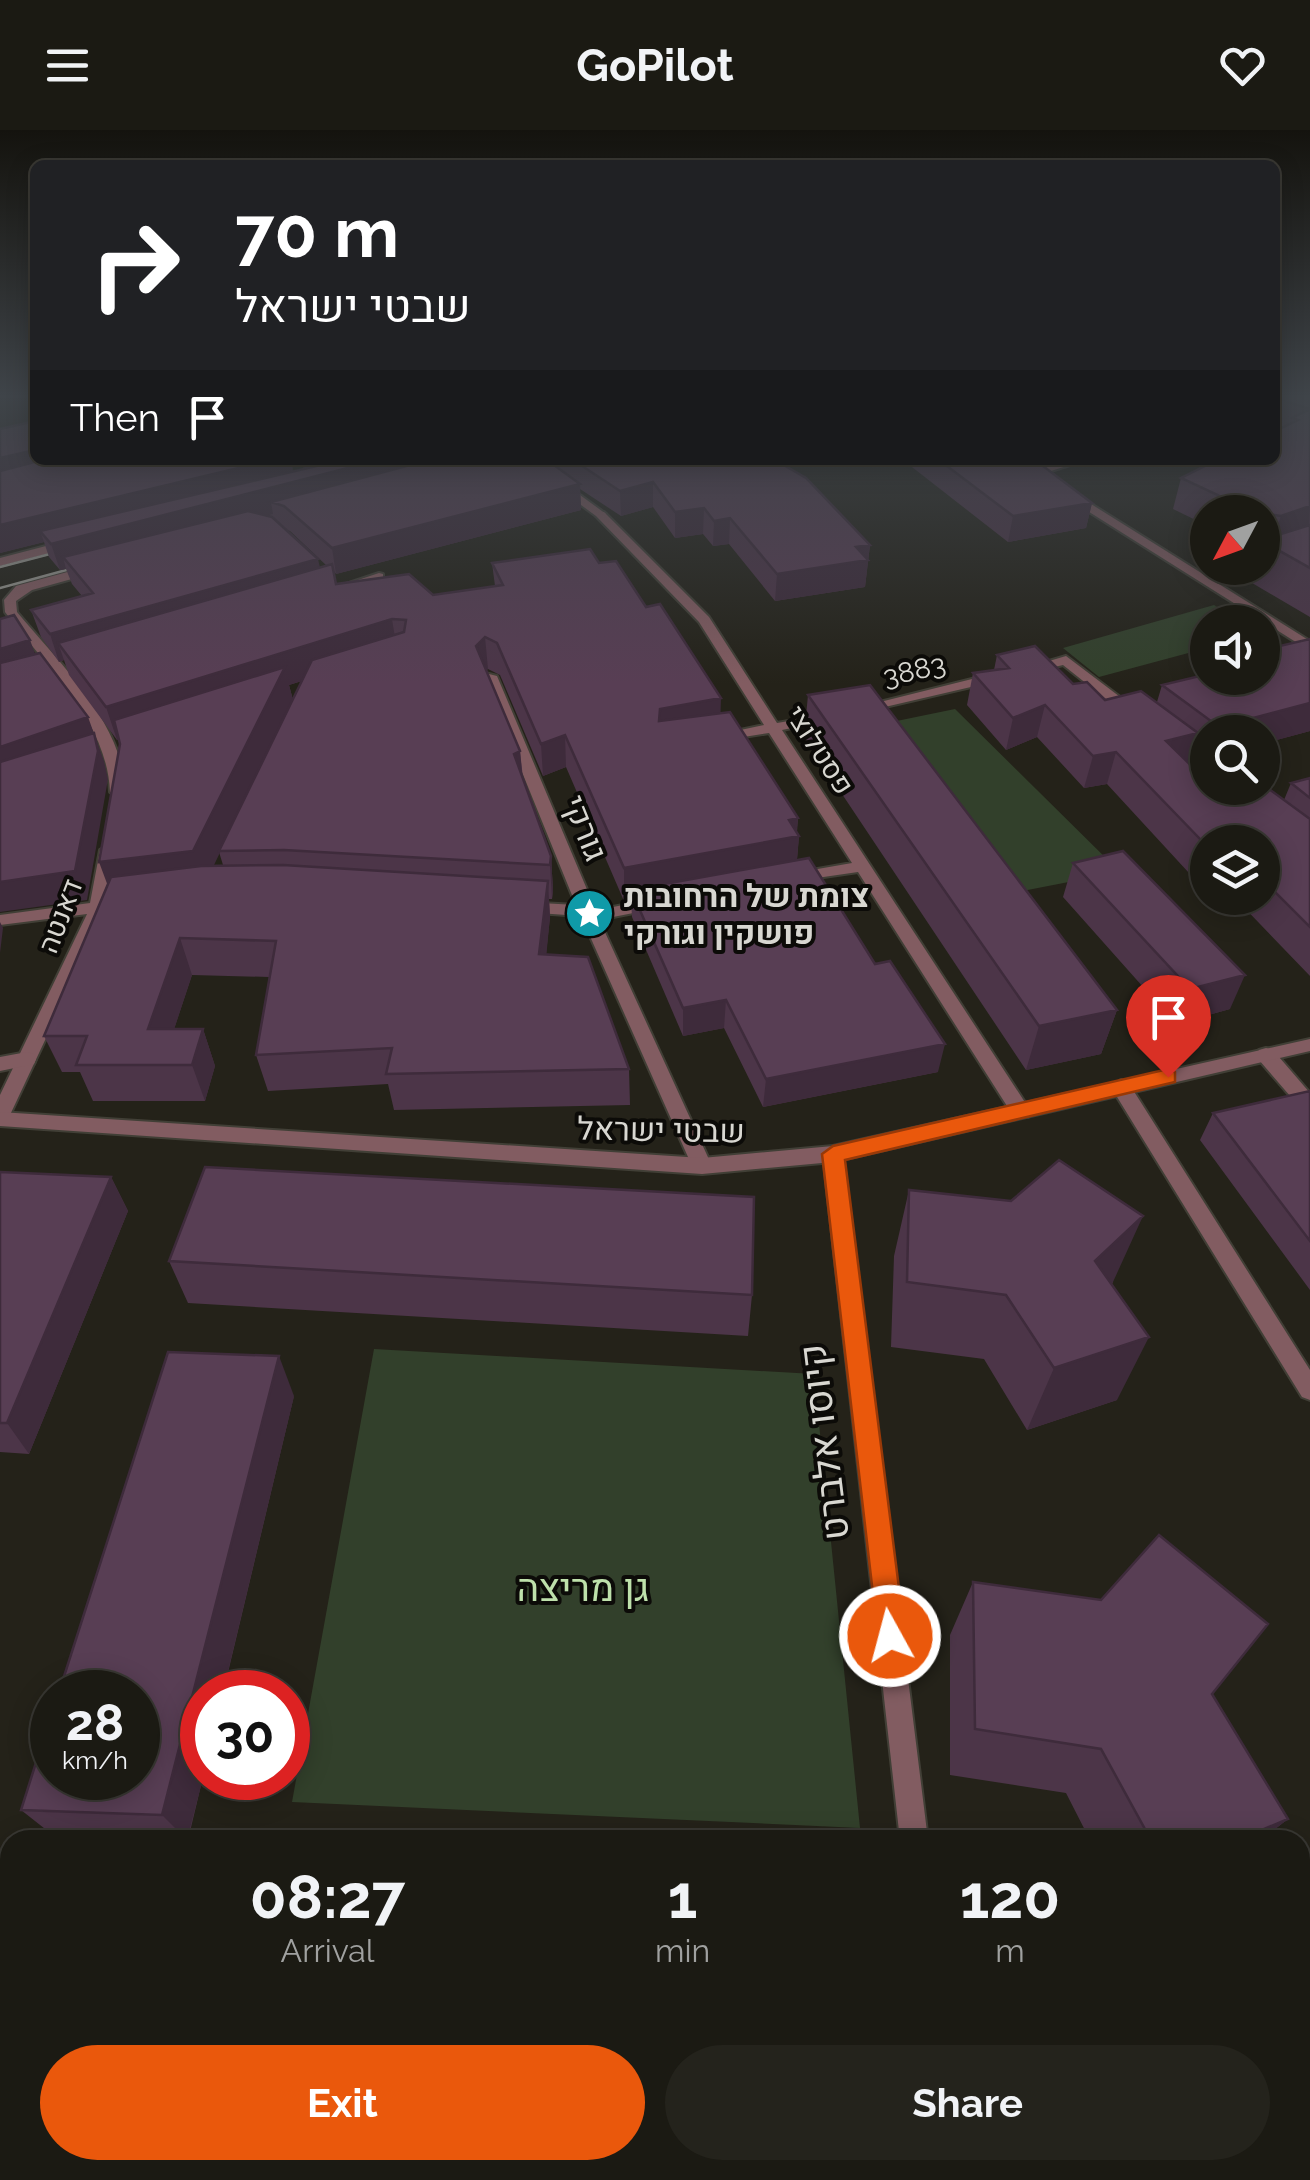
<!DOCTYPE html>
<meta charset="utf-8">
<style>
body{margin:0;font-family:Raleway,Heebo,sans-serif;background:#24231c;color:#f1f3f6;height:100vh;display:flex;flex-direction:column;font-size:38px;white-space:nowrap}
*{box-sizing:border-box;margin:0}
p{font-size:32px;color:#a0a1a0}
.icon{flex:none;width:55px;height:55px;fill:none;stroke:currentColor;stroke-width:2;stroke-linecap:round;stroke-linejoin:round}
.map{position:relative;flex:1;overflow:hidden}
.details{position:absolute;left:0px;top:1700px;width:1310px;height:350px;display:flex;flex-direction:column;background:#1b1a13;border-radius:30px 30px 0 0;box-shadow:0 5px 25px #0003,0 0 0 2px #393833}
.details>*{flex:none}
.top-card{position:absolute;left:30px;top:30px;width:1250px;height:305px;border-radius:15px;box-shadow:0 5px 25px #0003,0 0 0 2px #393833;background:#202124;color:#fff;overflow:hidden}
.needle{width:65px;rotate:229deg}
.fabs{position:absolute;left:1190px;top:365px;display:grid;gap:20px}
.fabs a{display:grid;place-items:center;width:90px;height:90px;border-radius:50%;background:#1b1a13;box-shadow:0 5px 25px #0003,0 0 0 2px #393833;font-size:50px}
.speed{position:absolute;left:30px;top:1540px;display:flex;gap:20px;font-size:50px;font-weight:700;text-align:center}
.speed>*{display:grid;place-content:center;width:130px;height:130px;border-radius:50%;background:#1b1a13;box-shadow:0 5px 25px #0003,0 0 0 2px #393833;line-height:1}
.speed small{font-size:25px;font-weight:400}
.speed .limit{border:15px solid #d22;background:#fff;color:#111}
.pin{position:absolute;display:grid;place-items:center;width:85px;height:85px;color:#fff;margin:-102px -42px;border-radius:50% 50% 50% 0;rotate:-45deg;box-shadow:0 0 10px #0007}
.pin .icon{rotate:45deg}
.me{position:absolute;width:110px;margin:-55px;rotate:353deg;stroke-linejoin:round;filter:drop-shadow(0 0 8px #0008)}
.turn{display:flex;align-items:center;gap:35px;height:210px;padding:0 40px;font-size:45px}
.turn .icon{width:130px;height:130px;stroke-width:2.5}
.turn b{display:block;font-size:70px;line-height:85px}
.then{display:flex;align-items:center;height:95px;padding:0 40px;background:#0003;gap:20px;font-size:38px}
.eta{display:flex;justify-content:space-evenly;align-items:center;height:170px;text-align:center}
.eta b{font-size:60px;font-weight:700;line-height:70px}
.action{display:flex;gap:20px;margin-top:auto;padding:20px 40px}
.action a{flex:1;height:115px;border-radius:60px;background:#ea580c;color:#fff;font-size:40px;font-weight:700;line-height:115px;text-align:center}
.action a+a{background:#24231c;color:#f1f3f6}
header{display:flex;justify-content:space-between;align-items:center;height:130px;padding:0 40px;background:#1b1a13;font-size:45px;font-weight:700}
.map>svg:first-child{display:block}
.green{fill:#32402b}
.lines{fill:none;stroke-linecap:round;stroke-linejoin:round}
.service-casing{stroke:#413f36;stroke-width:4}
.pedestrian-casing{stroke:#413f36;stroke-width:4}
.minor-casing{stroke:#413f36;stroke-width:4}
.tertiary-casing{stroke:#413f36;stroke-width:4}
.service{fill:#825c61;fill-rule:evenodd}
.pedestrian{fill:#825c61;fill-rule:evenodd}
.minor{fill:#825c61;fill-rule:evenodd}
.tertiary{fill:#825c61;fill-rule:evenodd}
.tram{stroke:#94938c;stroke-width:2.5}
.wall{fill:#4c3548;fill-rule:evenodd}
.shaded-wall{fill:#3e2b3b}
.building{fill:#583e54;stroke:#3e2b3b;stroke-width:2.5}
.route{fill:#ea580c;stroke:#983908;stroke-width:2.5}
.labels{text-anchor:middle;stroke-width:8;stroke-linejoin:round;paint-order:stroke}
.far-street-label{font-size:28px;fill:#d8d7d1;stroke:#0c0b08}
.street-label{font-size:32px;fill:#d8d7d1;stroke:#0c0b08}
.poi-label{font-size:32px;font-weight:bold;fill:#d8d7d1;stroke:#0c0b08;text-anchor:start}
.near-street-label{font-size:38px;fill:#d8d7d1;stroke:#0c0b08}
.near-park-label{font-size:38px;fill:#bee1ab;stroke:#0c0b08}
</style>
<header><svg class="icon" aria-label="menu" viewBox="0 0 24 24"><path d="M4 6h16M4 12h16M4 18h16"/></svg>GoPilot<svg class="icon" aria-label="heart" viewBox="0 0 24 24"><path d="M12 20l-8-8c-3-5 5-10 8-4 3-6 11-1 8 4z"/></svg></header>
<div class="map">
<svg width="1310" height="2050" viewBox="0 0 1310 2050">
<rect width="100%" height="100%" fill="#242219"/>
<path class="green" d="M1214 475 1240 492H1208L1207 518 1099 547 1063 518Z
M955 579 1120 742 1012 763 882 594Z
M374 1219 814 1244 860 1698 292 1672Z"/>
<g class="lines">
<defs>
<path id="service" d="M1069 330H1086L1038 345 1032 342Z"/>
<path id="pedestrian" d="M520 330H532L606 384 596 386Z
M69 410 75 414 73 417 0 436V428Z"/>
<path id="minor" d="M596 382H604L709 487 777 593 836 583V589L782 600 1028 977 1031 982 1028 987H1014L858 742 789 752V744L852 733 769 603 712 612V606L764 595 699 492 596 386Z
M93 435 97 436V442L32 460 16 471 17 482C60 534 122 591 126 662L118 667 110 662C107 590 45 536 5 482L4 470 16 456Z
M1222 438H1239L1202 452 1196 448Z
M379 443 383 444V450L343 461 337 457Z
M1066 526 1136 579V585H1126L1063 535 1029 543 1022 539Z
M485 543 497 546 594 776 613 777 658 768 666 773 664 777 613 787H598L712 1036 709 1041H695L692 1036 581 786 523 782 515 777 523 772 576 775 483 546Z
M996 543 1001 544V550L859 583 852 579Z
M1170 609 1208 634V646L1165 616V610Z
M1220 658H1236L1268 684 1265 687H1255Z
M108 715 116 720 108 771 126 769 134 774 132 778 105 782 10 985 0 992V965L87 784 0 795V785L90 773 100 720Z
M1266 918 1273 920 1310 963V983L1303 981 1259 930 1257 925 1259 920Z
M1121 950 1128 952 1310 1240V1270L1302 1267 1114 962 1111 957Z
M833 1016 843 1024 928 1710H900L823 1024Z
M883 2040H917L916 2050H882Z"/>
<path id="tertiary" d="M1067 364H1075L1310 511V521L1067 368Z
M1310 909V921L833 1032 702 1044 0 996V982L702 1028 833 1016Z
M27 922 34 924 36 929 34 934 0 941V927Z"/>
</defs>
<use href="#service" class="service-casing"/>
<use href="#pedestrian" class="pedestrian-casing"/>
<use href="#minor" class="minor-casing"/>
<use href="#tertiary" class="tertiary-casing"/>
<use href="#service" class="service"/>
<use href="#pedestrian" class="pedestrian"/>
<use href="#minor" class="minor"/>
<use href="#tertiary" class="tertiary"/>
<path class="tram" d="M0 437 73 418
M0 458 92 433"/>
</g>
<path class="wall" d="M1275 266H1310V487L1247 450 1252 438H1262V382H1208V396L1173 379 1181 348 1276 300H1275Z
M35 330H775L870 415 865 457 775 471 729 414 713 416 703 404 675 408 653 377 621 386 580 359 581 380 336 444 334 441 336 454 433 465 495 456 492 433H599L646 477 721 583 798 688 797 702 799 706 797 730 938 942 763 977 724 898 683 906 632 787 631 770 624 771 566 637 543 646 500 545 488 539 486 540 520 621 523 648 551 726 553 760 552 769H549L550 787 546 824 629 939 630 975 394 980 388 954 268 961 256 925 269 847 192 845 174 899H203L215 936 205 971H93L80 942H62L44 906 108 754 120 614 119 609 117 610 69 545 64 530 59 532 41 507 31 480 82 466 72 454 66 439 60 440 49 427 44 412 0 423ZM291 334 306 338 293 342ZM286 400 290 401 327 436 320 438ZM302 551 293 570 289 555ZM219 722 223 735H213Z
M903 330H1035L1092 373 1086 398 1008 412Z
M1310 509V601L1262 614V602H1208V629L1193 618 1188 632 1227 671 1284 670 1291 653 1310 648V846L1235 768H1262V712H1208L1189 743 1107 654 1084 658 1037 607 1006 620 967 575 973 543 994 540 997 525 1073 554 1105 570 1157 572 1162 555 1262 548Z
M808 565 1117 880 1101 924 1026 940 804 607Z
M1073 733 1230 879 1176 894 1063 767Z
M1310 961V1160L1200 1010 1213 983Z
M0 1042 111 1047 128 1081 29 1324 0 1322Z
M909 1060 1113 1152 1112 1154 1117 1270 1027 1300 984 1229 891 1217 894 1126Z
M169 1131 752 1165 748 1206 188 1173Z
M294 1266 188 1710 54 1706 21 1680Z
M973 1452 1212 1564 1288 1689 1261 1710H1090L1066 1663 950 1645V1505Z
M1172 2040H1284L1294 2050H1165Z"/>
<path class="shaded-wall" d="M35 320V330H103L0 355V328Z
M272 330H291L295 350 40 401 44 412 0 423V395Z
M317 330H476L284 376 271 372 273 384 71 437 63 427 66 439 60 440 51 414 319 342Z
M653 352V377L621 386 620 361Z
M580 354 581 380 336 444 332 418Z
M1092 373 1086 398 1008 412 1013 386Z
M1310 376 1309 404 1270 417 1281 386Z
M704 378 703 404 675 408V382Z
M730 388 729 414 713 416 714 391Z
M870 415 865 457 775 471 777 444 856 417Z
M318 429 324 455 58 513 64 530 59 532 50 504Z
M392 489 397 520 289 555 293 570 204 756 112 767 99 732 274 560 117 610 106 577Z
M485 507 488 539 480 547 476 516Z
M30 510 40 537 0 549V519Z
M721 568 720 600 659 591 660 579Z
M1310 573V601L1262 614V602H1217L1219 597Z
M1045 575 1037 607 1006 620 1013 588Z
M88 587 104 631 108 649 87 770 0 782V617Z
M1198 603 1187 635 1166 611Z
M565 605 566 637 543 646 541 614Z
M520 621 523 654 514 624Z
M1116 622 1107 654 1084 658 1093 626Z
M798 688 796 707 799 706 796 740 631 760V770L624 771V738Z
M1220 706 1218 712H1208V739L1189 743 1201 710Z
M551 726 553 760 552 769 550 735Z
M548 751 550 787 543 860 539 824Z
M0 792 3 798 0 823Z
M180 808 192 845 162 936 148 899Z
M1245 845 1230 879 1176 894 1190 859Z
M726 870 724 898 683 906V878Z
M1117 880 1101 924 1026 940 1039 896Z
M203 899 215 936 205 971 192 935Z
M945 914 938 942 763 977 766 949Z
M111 1047 128 1081 29 1324 7 1293Z
M1143 1086 1113 1152 1068 1196 1095 1131Z
M1149 1207 1117 1270 1027 1300 1054 1238Z
M279 1226 294 1266 223 1562H202L203 1648 187 1710 162 1685Z
M1288 1689 1261 1710H1238Z
M10 1866V1990L8 1998 0 1995V1902Z"/>
<path class="building" d="M1275 266H1310V279L1275 268Z
M1310 279V376L1281 386 1254 382 1181 348 1217 330H1275V301L1298 290 1292 288Z
M35 291V320L0 328V299Z
M42 330H272L0 395V341Z
M342 330H379L51 414 40 401Z
M429 330H547L580 354 332 418 284 376 271 372Z
M573 330H775L806 348 870 415 856 417 868 430 777 444 730 388 714 391 704 378 675 382 653 352 620 361Z
M939 330H1035L1092 373 1013 386Z
M248 381 272 387 318 429 50 504 31 480 93 463 63 427Z
M1310 395V438L1262 411V410Z
M590 419 599 433 616 431 646 477 660 474 721 568 660 579 659 591 730 582 798 688 789 690 799 706 624 738 565 605 541 614 497 513 485 507 476 516 520 621 514 624 551 726 550 735 284 720 219 721 312 530 404 502 406 490 392 489 106 577 58 513 332 434 336 454 409 444 433 465 503 455 492 433Z
M14 485 30 510 0 519V489Z
M1310 509V573L1219 597 1162 555 1208 544V548H1262V520Z
M1035 516 1073 554 1087 552 1105 570 1141 561 1198 603 1166 611 1208 652V658H1214L1227 671 1269 659 1310 689V797L1262 749V712H1226L1220 706 1201 710 1116 622 1093 626 1045 575 1013 588 973 543 1009 538 997 525Z
M40 523 88 587 0 617V533Z
M285 537 193 721 99 732 120 614 114 590Z
M870 555 1117 880 1039 896 808 565Z
M94 603 98 621 75 741 0 752V632Z
M1310 648V668L1291 653Z
M1123 721 1245 845 1190 859 1073 733Z
M809 728 875 834 890 831 945 914 766 949 726 870 683 878 631 760Z
M283 735 548 751 539 824 588 827 629 939 386 944 392 918 256 925 276 811 180 808 148 899H203L192 935H76L87 906H44L111 747 201 736Z
M1310 961V1111L1213 983Z
M1059 1030 1143 1086 1095 1131 1149 1207 1054 1238 1006 1165 907 1152 909 1060 1011 1071Z
M205 1037 754 1067 752 1165 169 1131Z
M0 1042 111 1047 7 1293H0Z
M168 1222 279 1226 162 1685 21 1680 52 1582V1648H138V1562H59Z
M1159 1405 1268 1494 1212 1564 1288 1689 1238 1710H1151L1101 1619 975 1599 973 1452 1101 1470Z
M647 1708 703 1710H647Z
M0 1790H10V1866L0 1902Z
M1215 2040H1284L1294 2050H1209Z"/>
<linearGradient id="sky" x2="0" y2="1"><stop stop-color="#14130e"/><stop offset="0.48" stop-color="#3f4449"/><stop offset="1" stop-color="#3f4449" stop-opacity="0"/></linearGradient>
<rect width="1310" height="554" fill="url(#sky)"/>
<path class="route" d="M1168 939 1175 942V952L845 1030 905 1506 900 1516 890 1521 879 1516 822 1024 833 1016Z"/>
<defs>
<symbol id="sight-disc" viewBox="-11 -11 22 22"><circle r="9.5" fill="#0f9aa8" stroke="#0c0b08"/><path d="M0-6L1.8-2.2L6-1.7L2.9 1.2L3.7 5.4L0 3.3L-3.7 5.4L-2.9 1.2L-6-1.7L-1.8-2.2Z" fill="#fff"/></symbol>
</defs>
<g fill-rule="evenodd">
<use href="#sight-disc" x="562" y="756" width="55" height="55"/>
</g>
<g class="labels">
<g class="far-street-label">
<text transform="translate(914 540) rotate(-13)" y="10">3883</text>
<text transform="translate(820 620) rotate(57)" y="10">פסטלוצי</text>
<text transform="translate(60 786) rotate(-69)" y="10">דאנטה</text>
</g>
<g class="street-label">
<text transform="translate(585 698) rotate(68)" y="11">גורקי</text>
<text transform="translate(661 1000) rotate(1)" y="11">שבטי ישראל</text>
</g>
<g class="poi-label">
<text x="624" y="777">צומת של הרחובות<tspan x="624" dy="37">פושקין וגורקי</tspan></text>
</g>
<g class="near-street-label">
<text transform="translate(824 1312) rotate(-97)" y="13">קיוסו אלברט</text>
</g>
<g class="near-park-label">
<text x="583" y="1471">גן מריצה</text>
</g>
</g>
</svg>
<div class="fabs">
<a><svg class="needle" viewBox="-14 -14 28 28"><path d="M0-13l5 13h-10z" fill="#e53935"/><path d="M0 13l5-13h-10z" fill="#a0a1a0"/></svg></a>
<a><svg class="icon" aria-label="sound" viewBox="0 0 24 24"><path d="M4 9h4l5-4v14l-5-4H4zM17 9q2 3 0 6"/></svg></a>
<a><svg class="icon" aria-label="search" viewBox="0 0 24 24"><circle cx="10" cy="10" r="6"/><path d="M15 15l6 6"/></svg></a>
<a><svg class="icon" aria-label="layers" viewBox="0 0 24 24"><path d="M12 4l9 5-9 5-9-5zM3 14l9 5 9-5"/></svg></a>
</div>
<div class="speed"><div>28<small>km/h</small></div><div class="limit">30</div></div>
<div class="pin" style="left:1168px;top:947px;background:#d93025"><svg class="icon" aria-label="arrive" viewBox="0 0 24 24"><path d="M6 21V4h12l-3 4 3 4H6"/></svg></div>
<svg class="me" style="left:890px;top:1506px" viewBox="-20 -20 40 40"><circle r="17" fill="#ea580c" stroke="#fff" stroke-width="3"/><path d="M0-11L8 9 0 5-8 9z" fill="#fff"/></svg>
<div class="top-card">
<div class="turn"><svg class="icon" aria-label="right" viewBox="0 0 24 24"><path d="M7 20v-9h11M14 6l5 5-5 5"/></svg><div><b>70 m</b>שבטי ישראל</div></div>
<div class="then">Then<svg class="icon" aria-label="arrive" viewBox="0 0 24 24"><path d="M6 21V4h12l-3 4 3 4H6"/></svg></div>
</div>
<section class="details">
<div class="eta">
<div><b>08:27</b><p>Arrival</p></div>
<div><b>1</b><p>min</p></div>
<div><b>120</b><p>m</p></div>
</div>
<div class="action"><a>Exit</a><a>Share</a></div>
</section>
</div>
